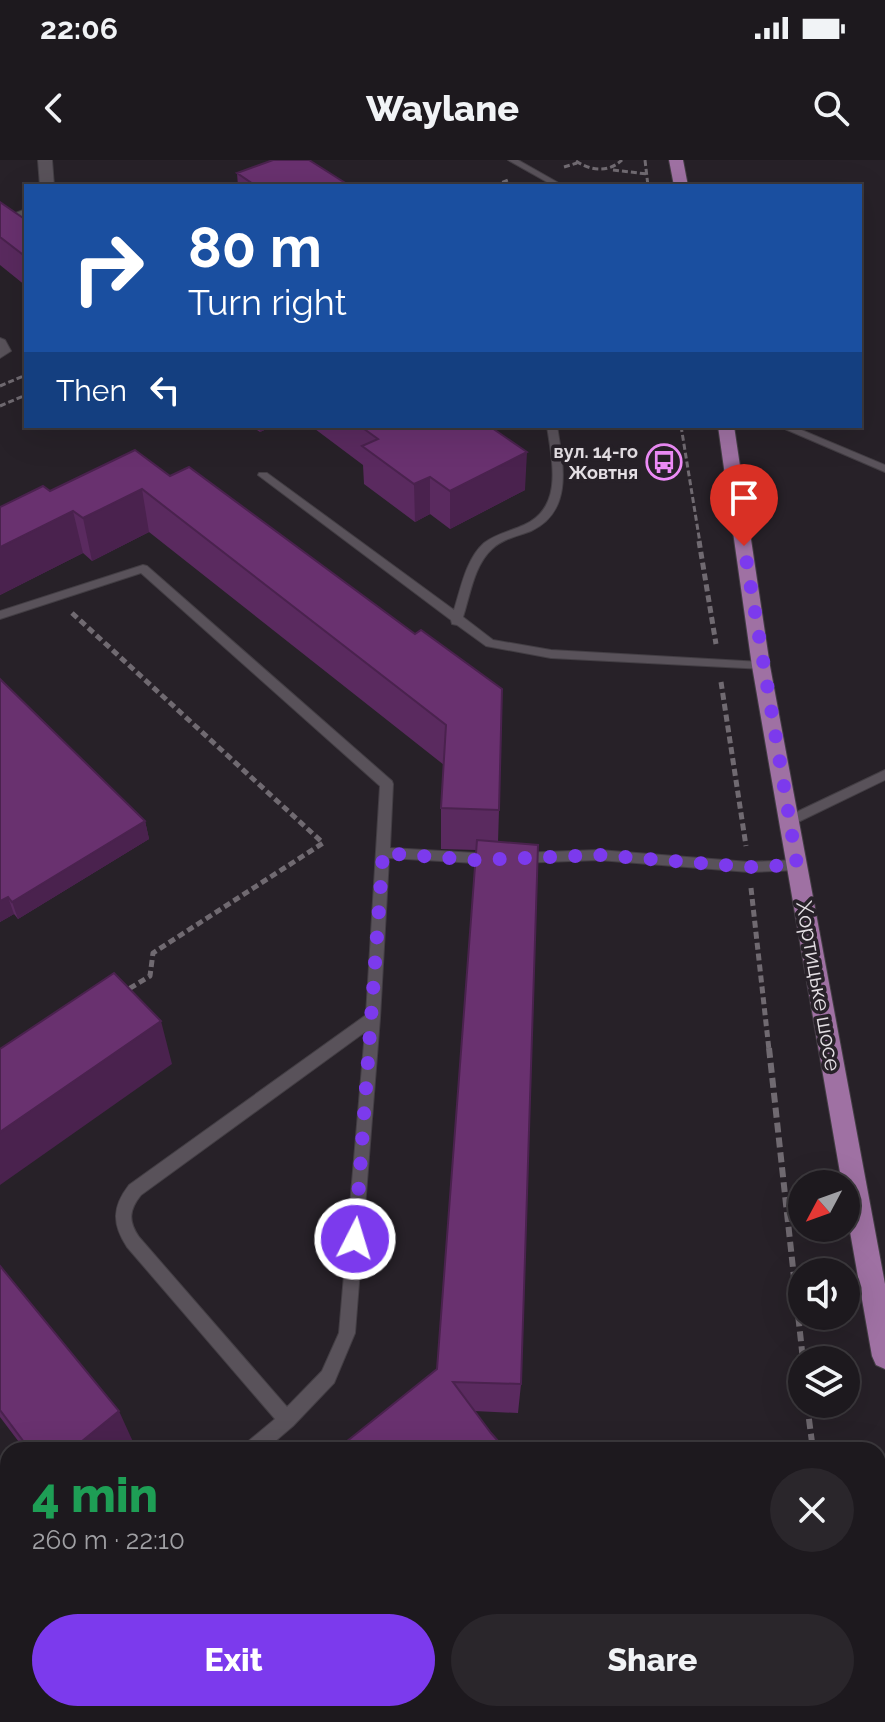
<!DOCTYPE html>
<meta charset="utf-8">
<style>
body{margin:0;font-family:Raleway,sans-serif;background:#2a262b;color:#f1f3f6;height:100vh;display:flex;flex-direction:column;font-size:30px;white-space:nowrap}
*{box-sizing:border-box;margin:0}
p{font-size:26px;color:#a0a0a4}
.icon{flex:none;width:44px;height:44px;fill:none;stroke:currentColor;stroke-width:2;stroke-linecap:round;stroke-linejoin:round}
.map{position:relative;flex:1;overflow:hidden}
.drawer{position:absolute;left:0px;top:1282px;width:886px;height:280px;display:flex;flex-direction:column;background:#1d191e;border-radius:24px 24px 0 0;box-shadow:0 8px 32px #0002,0 0 0 2px #3b383c}
.drawer>*{flex:none}
.hud{position:absolute;left:24px;top:24px;width:838px;height:244px;border-radius:0px;box-shadow:0 8px 32px #0002,0 0 0 2px #3b383c;background:#1a4fa0;color:#fff;overflow:hidden}
.needle{width:52px;rotate:229deg}
.tools{position:absolute;left:788px;top:1010px;display:grid;gap:16px}
.tools a{display:grid;place-items:center;width:72px;height:72px;border-radius:50%;background:#1d191e;box-shadow:0 8px 32px #0002,0 0 0 2px #3b383c;font-size:40px}
.pin{position:absolute;display:grid;place-items:center;width:68px;height:68px;color:#fff;margin:-82px -34px;border-radius:50% 50% 50% 0;rotate:-45deg;box-shadow:0 0 8px #0007}
.pin .icon{rotate:45deg}
.me{position:absolute;width:88px;margin:-44px;rotate:5deg;stroke-linejoin:round;filter:drop-shadow(0 0 6px #0008)}
.turn{display:flex;align-items:center;gap:28px;height:168px;padding:0 32px;font-size:36px}
.turn .icon{width:104px;height:104px;stroke-width:2.5}
.turn b{display:block;font-size:56px;line-height:68px}
.then{display:flex;align-items:center;height:76px;padding:0 32px;background:#0003;gap:16px;font-size:30px}
.round{display:grid;place-items:center;flex:none;width:84px;height:84px;border-radius:42px;background:#2a262b}
.overview{display:flex;align-items:center;justify-content:space-between;height:136px;padding:0 32px}
h1{font-size:48px;font-weight:800;line-height:60px;color:#1e9e55}
.action{display:flex;gap:16px;margin-top:auto;padding:16px 32px}
.action a{flex:1;height:92px;border-radius:48px;background:#7c3aed;color:#fff;font-size:32px;font-weight:800;line-height:92px;text-align:center}
.action a+a{background:#2a262b;color:#f1f3f6}
.status{display:flex;justify-content:space-between;align-items:center;height:56px;padding:0 40px;background:#1d191e;direction:ltr}
.status svg{height:22px;fill:currentColor}
header{display:flex;justify-content:space-between;align-items:center;height:104px;padding:0 32px;background:#1d191e;font-size:36px;font-weight:800}
.map>svg:first-child{display:block}
.lines{fill:none;stroke-linecap:round;stroke-linejoin:round}
.service-casing{stroke:#433e44;stroke-width:2}
.minor-casing{stroke:#433e44;stroke-width:2}
.primary-casing{stroke:#433e44;stroke-width:2}
.path-far2{stroke:#706a71;stroke-width:3;stroke-dasharray:6 3;stroke-linecap:butt}
.path-far1{stroke:#706a71;stroke-width:5;stroke-dasharray:7 4;stroke-linecap:butt}
.path{stroke:#706a71;stroke-width:6;stroke-dasharray:10 5;stroke-linecap:butt}
.service{fill:#59525a;fill-rule:evenodd}
.minor{fill:#59525a;fill-rule:evenodd}
.primary{fill:#9f71a3;fill-rule:evenodd}
.wall{fill:#5a2a5f}
.shaded-wall{fill:#4a224e}
.building{fill:#69316f;stroke:#4a224e;stroke-width:2}
.route{stroke:#7c3aed;stroke-width:14;stroke-dasharray:0 25.2}
.labels{text-anchor:middle;stroke-width:7;stroke-linejoin:round;paint-order:stroke}
.far-poi-label{font-size:18px;font-weight:bold;fill:#e4dfe4;stroke:#272128;text-anchor:end}
.street-label{font-size:22px;fill:#e4dfe4;stroke:#272128}
</style>
<div class="status"><b>22:06</b><svg viewBox="0 0 49 12"><path d="M0 12V9h3v3zM5 12V6h3v6zM10 12V3h3v9zM15 12V0h3v12zM26 1h20v11H26zM47 4h2v5h-2z"/></svg></div>
<header><svg class="icon" aria-label="back" viewBox="0 0 24 24"><path d="M15 5l-7 7 7 7"/></svg>Waylane<svg class="icon" aria-label="search" viewBox="0 0 24 24"><circle cx="10" cy="10" r="6"/><path d="M15 15l6 6"/></svg></header>
<div class="map">
<svg width="885" height="1562" viewBox="0 0 885 1562">
<rect width="100%" height="100%" fill="#272128"/>
<g class="lines">
<defs>
<path id="service" d="M508 0H518L564 26H554Z
M547 266H557C563 303 574 351 531 371 518 376 502 379 492 389 474 405 470 436 463 457L493 480 551 490 761 502 765 503 767 506 765 509 551 498 486 486 457 465 452 464 451 460 258 315 259 313H267L454 450C461 428 466 399 484 383 496 374 511 371 524 365 564 347 552 301 547 266Z
M778 266H792L885 305V312Z
M143 405 147 406 392 621 393 624 390 688 493 694 500 699 493 704 389 698 380 858 355 1173 334 1223 293 1266 265 1290H242L245 1284 275 1259 127 1087C112 1064 112 1047 129 1025L366 855 380 626 141 413 0 459V451ZM365 872 339 1173 322 1211 287 1247 139 1077C128 1061 129 1050 141 1035Z
M885 610V620L794 664 789 666 782 661 784 658Z
M599 690 749 702 797 700 804 705 797 710 749 712 599 700 518 703 511 698 518 693Z
M0 1412 8 1416V1441L0 1437Z
M84 1554H105L109 1562H88Z"/>
<path id="minor" d="M38 0H52L54 26H40Z
M26 49V58L0 68V59Z
M0 178 5 180 11 191 0 198Z"/>
<path id="primary" d="M669 0H683L688 26H674Z
M718 266H734L770 506 885 1124V1209L876 1205 872 1196 846 1049V1024H842L752 506Z"/>
</defs>
<use href="#service" class="service-casing"/>
<use href="#minor" class="minor-casing"/>
<use href="#primary" class="primary-casing"/>
<path class="path-far2" d="M645 0 648 26
M576 1C591 11 608 13 622 0
M564 7 577 3
M613 10 647 14
M494 26 508 20
M0 226 26 215
M0 246 26 235
M681 266 700 383"/>
<path class="path-far1" d="M699 381 716 484
M72 453 323 683 153 793 150 816 127 830
M721 522 746 686
M751 728 769 890"/>
<path class="path" d="M769 888 803 1200
M807 1244 813 1290
M841 1554 842 1562"/>
<use href="#service" class="service"/>
<use href="#minor" class="minor"/>
<use href="#primary" class="primary"/>
</g>
<path class="wall" d="M237 13 350 26H238Z
M0 42 26 60V126L0 105Z
M251 266H273L260 272Z
M311 266H489L525 330 450 369 430 354 415 362 364 324 363 305Z
M170 316 415 474 499 650 498 682 521 1224 518 1253 474 1251 437 1209 476 690 441 689V648L444 605 149 372 92 401 83 393 0 435V347L50 331Z
M0 519 145 661 149 679 18 759 14 754 0 762Z
M0 1106 134 1284 127 1290H25L0 1257Z"/>
<path class="shaded-wall" d="M259 266H273L260 272Z
M527 292 525 330 450 369V331Z
M430 317V354L415 362 414 324Z
M142 329 149 372 92 401 83 358Z
M73 351 83 393 0 435V387Z
M145 661 149 679 18 759 12 742Z
M8 737 14 754 0 762V741Z
M161 861 172 904 0 1025V972Z
M119 1251 134 1284 127 1290H71Z
M471 1554H489L480 1562H462Z"/>
<path class="building" d="M273 0H309L350 26H256L237 13Z
M0 42 26 60V97L0 77Z
M360 266H489L527 292 450 331 430 317 414 324 362 286 378 279Z
M135 290 170 316 189 307 415 474 421 470 502 529 499 650 441 648 446 565 142 329 83 358 73 351 0 387V347L43 326 50 331Z
M0 519 145 661 12 742 8 737 0 741Z
M477 680 538 685 521 1224 453 1222 491 1273 506 1290H336L437 1209Z
M114 813 161 861 0 972V889Z
M0 1106 119 1251 71 1290H30L0 1250Z
M233 1554H471L462 1562H238Z"/>
<g class="lines">
<path class="route" d="M355 1079 383 693 474 700 599 695 749 707 797 705 744 386"/>
</g>
<defs>
<symbol id="bus-ring" viewBox="-11 -11 22 22"><circle r="9.5" fill="#272128" stroke="#ee8cf8" stroke-width="1.5"/><path d="M-5-6H5V4H4V6H2V4H-2V6H-4V4H-5ZM-3.5-4V0h7V-4ZM-3.5 1.2v1.5H-2V1.2ZM2 1.2v1.5H3.5V1.2Z" fill="#ee8cf8"/></symbol>
</defs>
<g fill-rule="evenodd">
<use href="#bus-ring" x="644" y="282" width="40" height="40"/>
</g>
<g class="labels">
<g class="far-poi-label">
<text x="638" y="298">вул. 14-го<tspan x="638" dy="21">Жовтня</tspan></text>
</g>
<g class="street-label">
<text transform="translate(819 826) rotate(80)" y="8">Хортицьке шосе</text>
</g>
</g>
</svg>
<div class="tools">
<a><svg class="needle" viewBox="-14 -14 28 28"><path d="M0-13l5 13h-10z" fill="#e53935"/><path d="M0 13l5-13h-10z" fill="#a0a0a4"/></svg></a>
<a><svg class="icon" aria-label="sound" viewBox="0 0 24 24"><path d="M4 9h4l5-4v14l-5-4H4zM17 9q2 3 0 6"/></svg></a>
<a><svg class="icon" aria-label="layers" viewBox="0 0 24 24"><path d="M12 4l9 5-9 5-9-5zM3 14l9 5 9-5"/></svg></a>
</div>
<div class="pin" style="left:744px;top:386px;background:#d93025"><svg class="icon" aria-label="arrive" viewBox="0 0 24 24"><path d="M6 21V4h12l-3 4 3 4H6"/></svg></div>
<svg class="me" style="left:355px;top:1079px" viewBox="-20 -20 40 40"><circle r="17" fill="#7c3aed" stroke="#fff" stroke-width="3"/><path d="M0-11L8 9 0 5-8 9z" fill="#fff"/></svg>
<div class="hud">
<div class="turn"><svg class="icon" aria-label="right" viewBox="0 0 24 24"><path d="M7 20v-9h11M14 6l5 5-5 5"/></svg><div><b>80 m</b>Turn right</div></div>
<div class="then">Then<svg class="icon" aria-label="left" viewBox="0 0 24 24"><path d="M17 20v-9H6M10 6l-5 5 5 5"/></svg></div>
</div>
<section class="drawer">
<div class="overview"><div><h1>4 min</h1><p>260 m · 22:10</p></div><a class="round"><svg class="icon" aria-label="close" viewBox="0 0 24 24"><path d="M6 6l12 12M18 6L6 18"/></svg></a></div>
<div class="action"><a>Exit</a><a>Share</a></div>
</section>
</div>
